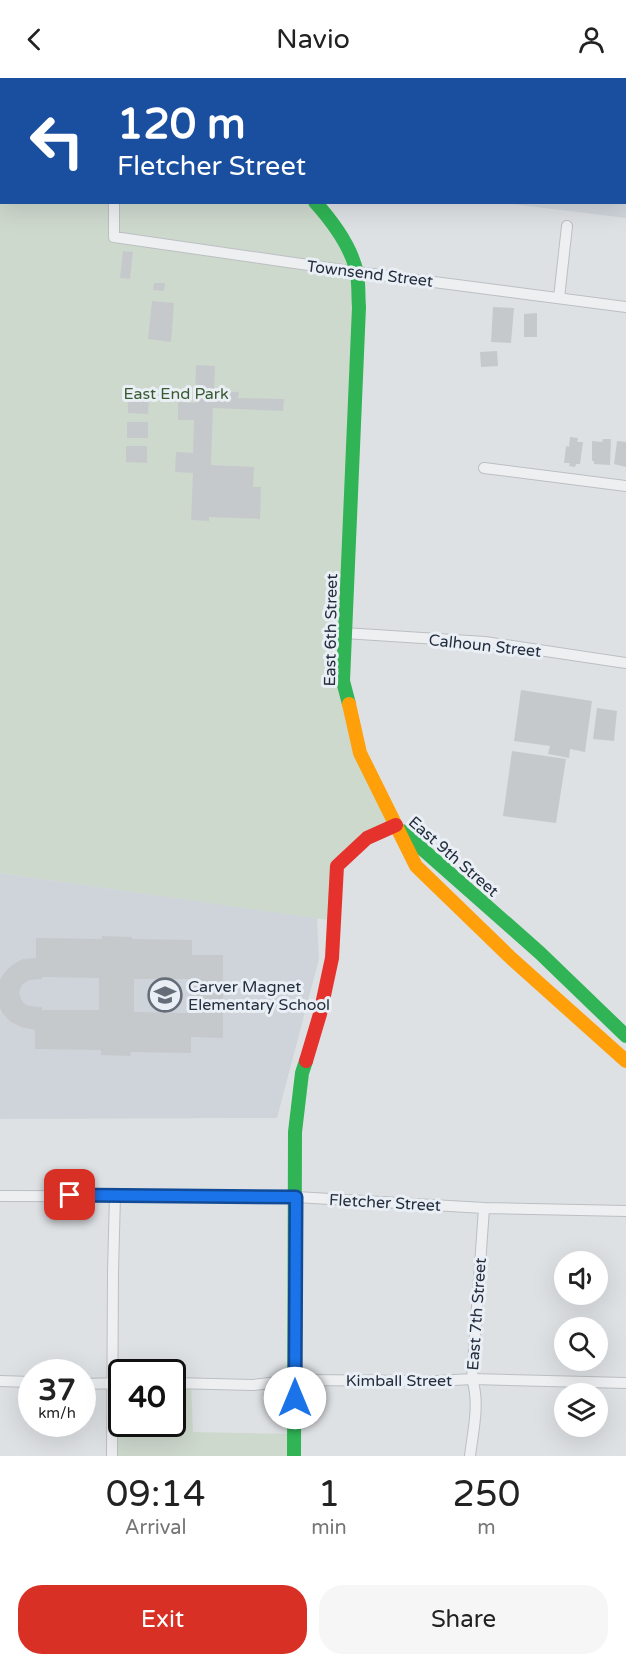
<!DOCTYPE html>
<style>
body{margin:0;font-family:"Varela Round",sans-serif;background:#f6f6f6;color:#222;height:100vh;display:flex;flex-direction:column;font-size:22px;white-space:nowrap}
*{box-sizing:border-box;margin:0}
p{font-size:20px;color:#767676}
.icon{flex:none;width:33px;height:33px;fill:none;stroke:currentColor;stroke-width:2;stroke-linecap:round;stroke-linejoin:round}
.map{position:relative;height:1378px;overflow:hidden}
.side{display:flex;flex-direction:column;background:#fff;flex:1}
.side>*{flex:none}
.top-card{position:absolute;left:0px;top:0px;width:627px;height:126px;box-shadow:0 6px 24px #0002;background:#1a4fa0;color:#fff;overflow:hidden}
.controls{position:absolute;left:554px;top:1173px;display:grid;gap:12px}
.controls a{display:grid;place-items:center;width:54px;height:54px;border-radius:50%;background:#fff;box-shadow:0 6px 24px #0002;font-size:30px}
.speed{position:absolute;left:18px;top:1281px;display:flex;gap:12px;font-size:30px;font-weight:700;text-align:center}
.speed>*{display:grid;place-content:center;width:78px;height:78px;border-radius:50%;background:#fff;box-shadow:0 6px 24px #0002;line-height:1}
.speed small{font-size:15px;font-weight:400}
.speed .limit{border:3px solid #111;border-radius:9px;background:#fff;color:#111}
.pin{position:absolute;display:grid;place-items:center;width:51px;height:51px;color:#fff;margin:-26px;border-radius:12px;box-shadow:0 3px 9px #0006}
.me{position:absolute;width:66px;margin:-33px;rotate:0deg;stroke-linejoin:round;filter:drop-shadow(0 0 4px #0008)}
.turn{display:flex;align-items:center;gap:21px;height:126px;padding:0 18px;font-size:27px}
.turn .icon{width:78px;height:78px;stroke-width:2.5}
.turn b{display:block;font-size:42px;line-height:51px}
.eta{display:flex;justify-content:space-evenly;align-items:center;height:102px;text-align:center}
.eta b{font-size:36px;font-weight:600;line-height:42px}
.primary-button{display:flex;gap:12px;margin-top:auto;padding:12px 18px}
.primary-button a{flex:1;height:69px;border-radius:24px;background:#d93025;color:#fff;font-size:24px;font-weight:600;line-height:69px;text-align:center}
.primary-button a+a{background:#f6f6f6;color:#222}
header{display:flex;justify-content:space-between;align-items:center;height:78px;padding:0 18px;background:#fff;font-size:27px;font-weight:600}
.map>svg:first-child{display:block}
.built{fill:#cfd4db}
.green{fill:#ced9ce}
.building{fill:#c6c9cc;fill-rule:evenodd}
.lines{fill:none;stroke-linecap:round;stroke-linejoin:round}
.street-casing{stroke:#bcbfc2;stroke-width:12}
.street{stroke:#edeff1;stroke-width:10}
.fast{stroke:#30b455;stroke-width:14}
.slow{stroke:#ff9f0a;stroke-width:14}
.jam{stroke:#e5322d;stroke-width:14}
.route-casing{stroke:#114b97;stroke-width:15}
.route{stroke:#1a73e8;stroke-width:10}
.labels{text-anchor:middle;stroke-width:6;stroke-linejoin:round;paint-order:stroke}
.street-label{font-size:16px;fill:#242e3e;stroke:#eaeff5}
.park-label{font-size:16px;fill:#385b30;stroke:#eaeff5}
.poi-label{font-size:16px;fill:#242e3e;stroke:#eaeff5;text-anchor:start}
</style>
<header><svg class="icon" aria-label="back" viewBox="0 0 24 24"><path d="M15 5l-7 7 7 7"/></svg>Navio<svg class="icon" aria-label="person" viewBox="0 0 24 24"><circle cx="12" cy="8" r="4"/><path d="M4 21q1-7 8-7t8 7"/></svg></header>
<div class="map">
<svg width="626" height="1378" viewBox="0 0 626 1378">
<rect width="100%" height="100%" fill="#dee1e4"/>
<path class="built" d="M176 0H626V140L503 125 626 124V2H177Z
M0 795 317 840 319 881 277 1040 0 1041Z"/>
<path class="green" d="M12 0H139L140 2H12Z
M224 0H626V56V2H226Z
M1 43 2 124 314 125 357 194 349 631 396 747 338 788 335 843 0 795V45Z
M111 1305 121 1306 122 1346H172L173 1306H191L193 1354 295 1356 294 1378H111Z"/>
<path class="building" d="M123 173 133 174 130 201 120 200Z
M154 205H165L164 213 153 212Z
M152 223 174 225 171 264 148 261Z
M493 229 514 230 511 265 491 264Z
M537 235V259H524V236Z
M497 273 498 288 481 289 480 274Z
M196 287 215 288 214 313 239 314 238 320 284 321 283 333 213 330 211 387 254 389 253 409H261L260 441 209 439V443L191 442 193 395 175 394 176 374 193 375 194 342H178V324L195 325Z
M128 319 149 320 148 336 128 335Z
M127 344H148V360H127Z
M570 359 578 360 577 364H583L580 386H576L575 389 569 388 570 385H564L566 368 569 369Z
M603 361H611L610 387 594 386V383H592V363L602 364Z
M617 363 626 364V389L614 386Z
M126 368H147V385L126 384Z
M521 612 592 623 585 674 570 671 569 680 548 676 550 668 514 663Z
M597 630 617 633 614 663 593 661Z
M512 673 566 681 556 745 503 738Z
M102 858 132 859V861L192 862V877H223V960L191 959V975L131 974 130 978 101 977V972L35 971V952L21 949 11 944 3 936 0 930V902L4 895 12 887 23 881 36 880V860L102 861ZM42 899 99 900V932H42V929L29 928 25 926 22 923 19 915 22 907 29 902 42 901ZM134 901H190V935L134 934Z"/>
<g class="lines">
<defs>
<path id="street" d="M114 124V159L357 194 626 229
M559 220 567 148
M484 390 626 408
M344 555 485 564 626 585
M0 1118 296 1119 484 1130 626 1133
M0 1303 32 1304
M172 1305 253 1307 295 1302 437 1303 472 1301 626 1305
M82 1306 122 1305
M112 1378 113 1193 115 1118
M470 1378C473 1353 480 1325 472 1301L484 1130"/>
</defs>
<use href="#street" class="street-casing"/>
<use href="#street" class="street"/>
<path class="fast" d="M315 124C333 144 352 169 357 196 359 207 358 218 359 229L343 603 349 626
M402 753 540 875 626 958
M294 1378 295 1054 302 995 306 983"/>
<path class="slow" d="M137 0 138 2
M349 626 360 675 416 788 512 881 626 983"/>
<path class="jam" d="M306 983 320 936 332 880 337 788 367 760 396 747"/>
</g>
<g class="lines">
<defs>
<path id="route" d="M70 1117 296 1119 295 1320"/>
</defs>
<use href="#route" class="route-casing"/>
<use href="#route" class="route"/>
</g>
<defs>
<symbol id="school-ring" viewBox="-11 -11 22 22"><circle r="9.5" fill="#eaeff5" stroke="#656d78" stroke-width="1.5"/><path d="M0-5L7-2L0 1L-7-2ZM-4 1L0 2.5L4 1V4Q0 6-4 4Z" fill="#656d78"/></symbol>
</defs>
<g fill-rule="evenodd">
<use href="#school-ring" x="146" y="898" width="38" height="38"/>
</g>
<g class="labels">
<g class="street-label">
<text transform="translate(370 195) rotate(7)" y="6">Townsend Street</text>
<text transform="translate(330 552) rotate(-89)" y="6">East 6th Street</text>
<text transform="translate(485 567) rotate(6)" y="6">Calhoun Street</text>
<text transform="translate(454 778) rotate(41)" y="6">East 9th Street</text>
<text transform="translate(385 1124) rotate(3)" y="6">Fletcher Street</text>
<text transform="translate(476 1236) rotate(-86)" y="6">East 7th Street</text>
<text x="399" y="1308">Kimball Street</text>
</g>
<g class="park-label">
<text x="176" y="321">East End Park</text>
</g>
<g class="poi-label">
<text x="188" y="914">Carver Magnet<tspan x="188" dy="18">Elementary School</tspan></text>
</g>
</g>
</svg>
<div class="controls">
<a><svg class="icon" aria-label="sound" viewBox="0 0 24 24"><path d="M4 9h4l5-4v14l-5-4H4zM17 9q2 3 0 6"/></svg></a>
<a><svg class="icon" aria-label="search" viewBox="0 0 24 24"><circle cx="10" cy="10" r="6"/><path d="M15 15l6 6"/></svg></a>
<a><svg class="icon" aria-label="layers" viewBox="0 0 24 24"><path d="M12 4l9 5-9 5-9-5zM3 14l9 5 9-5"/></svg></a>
</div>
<div class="speed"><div>37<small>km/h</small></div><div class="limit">40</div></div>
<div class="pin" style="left:70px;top:1117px;background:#d93025"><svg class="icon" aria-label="arrive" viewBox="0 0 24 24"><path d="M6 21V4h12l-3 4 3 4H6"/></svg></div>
<svg class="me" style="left:295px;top:1320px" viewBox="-20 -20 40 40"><circle r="19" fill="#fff"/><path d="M0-13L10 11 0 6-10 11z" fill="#1a73e8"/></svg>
<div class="top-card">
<div class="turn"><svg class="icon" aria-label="left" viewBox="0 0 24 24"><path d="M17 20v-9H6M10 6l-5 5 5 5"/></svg><div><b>120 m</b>Fletcher Street</div></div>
</div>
</div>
<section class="side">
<div class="eta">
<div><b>09:14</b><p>Arrival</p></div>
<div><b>1</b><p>min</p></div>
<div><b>250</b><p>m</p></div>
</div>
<div class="primary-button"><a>Exit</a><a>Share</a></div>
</section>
